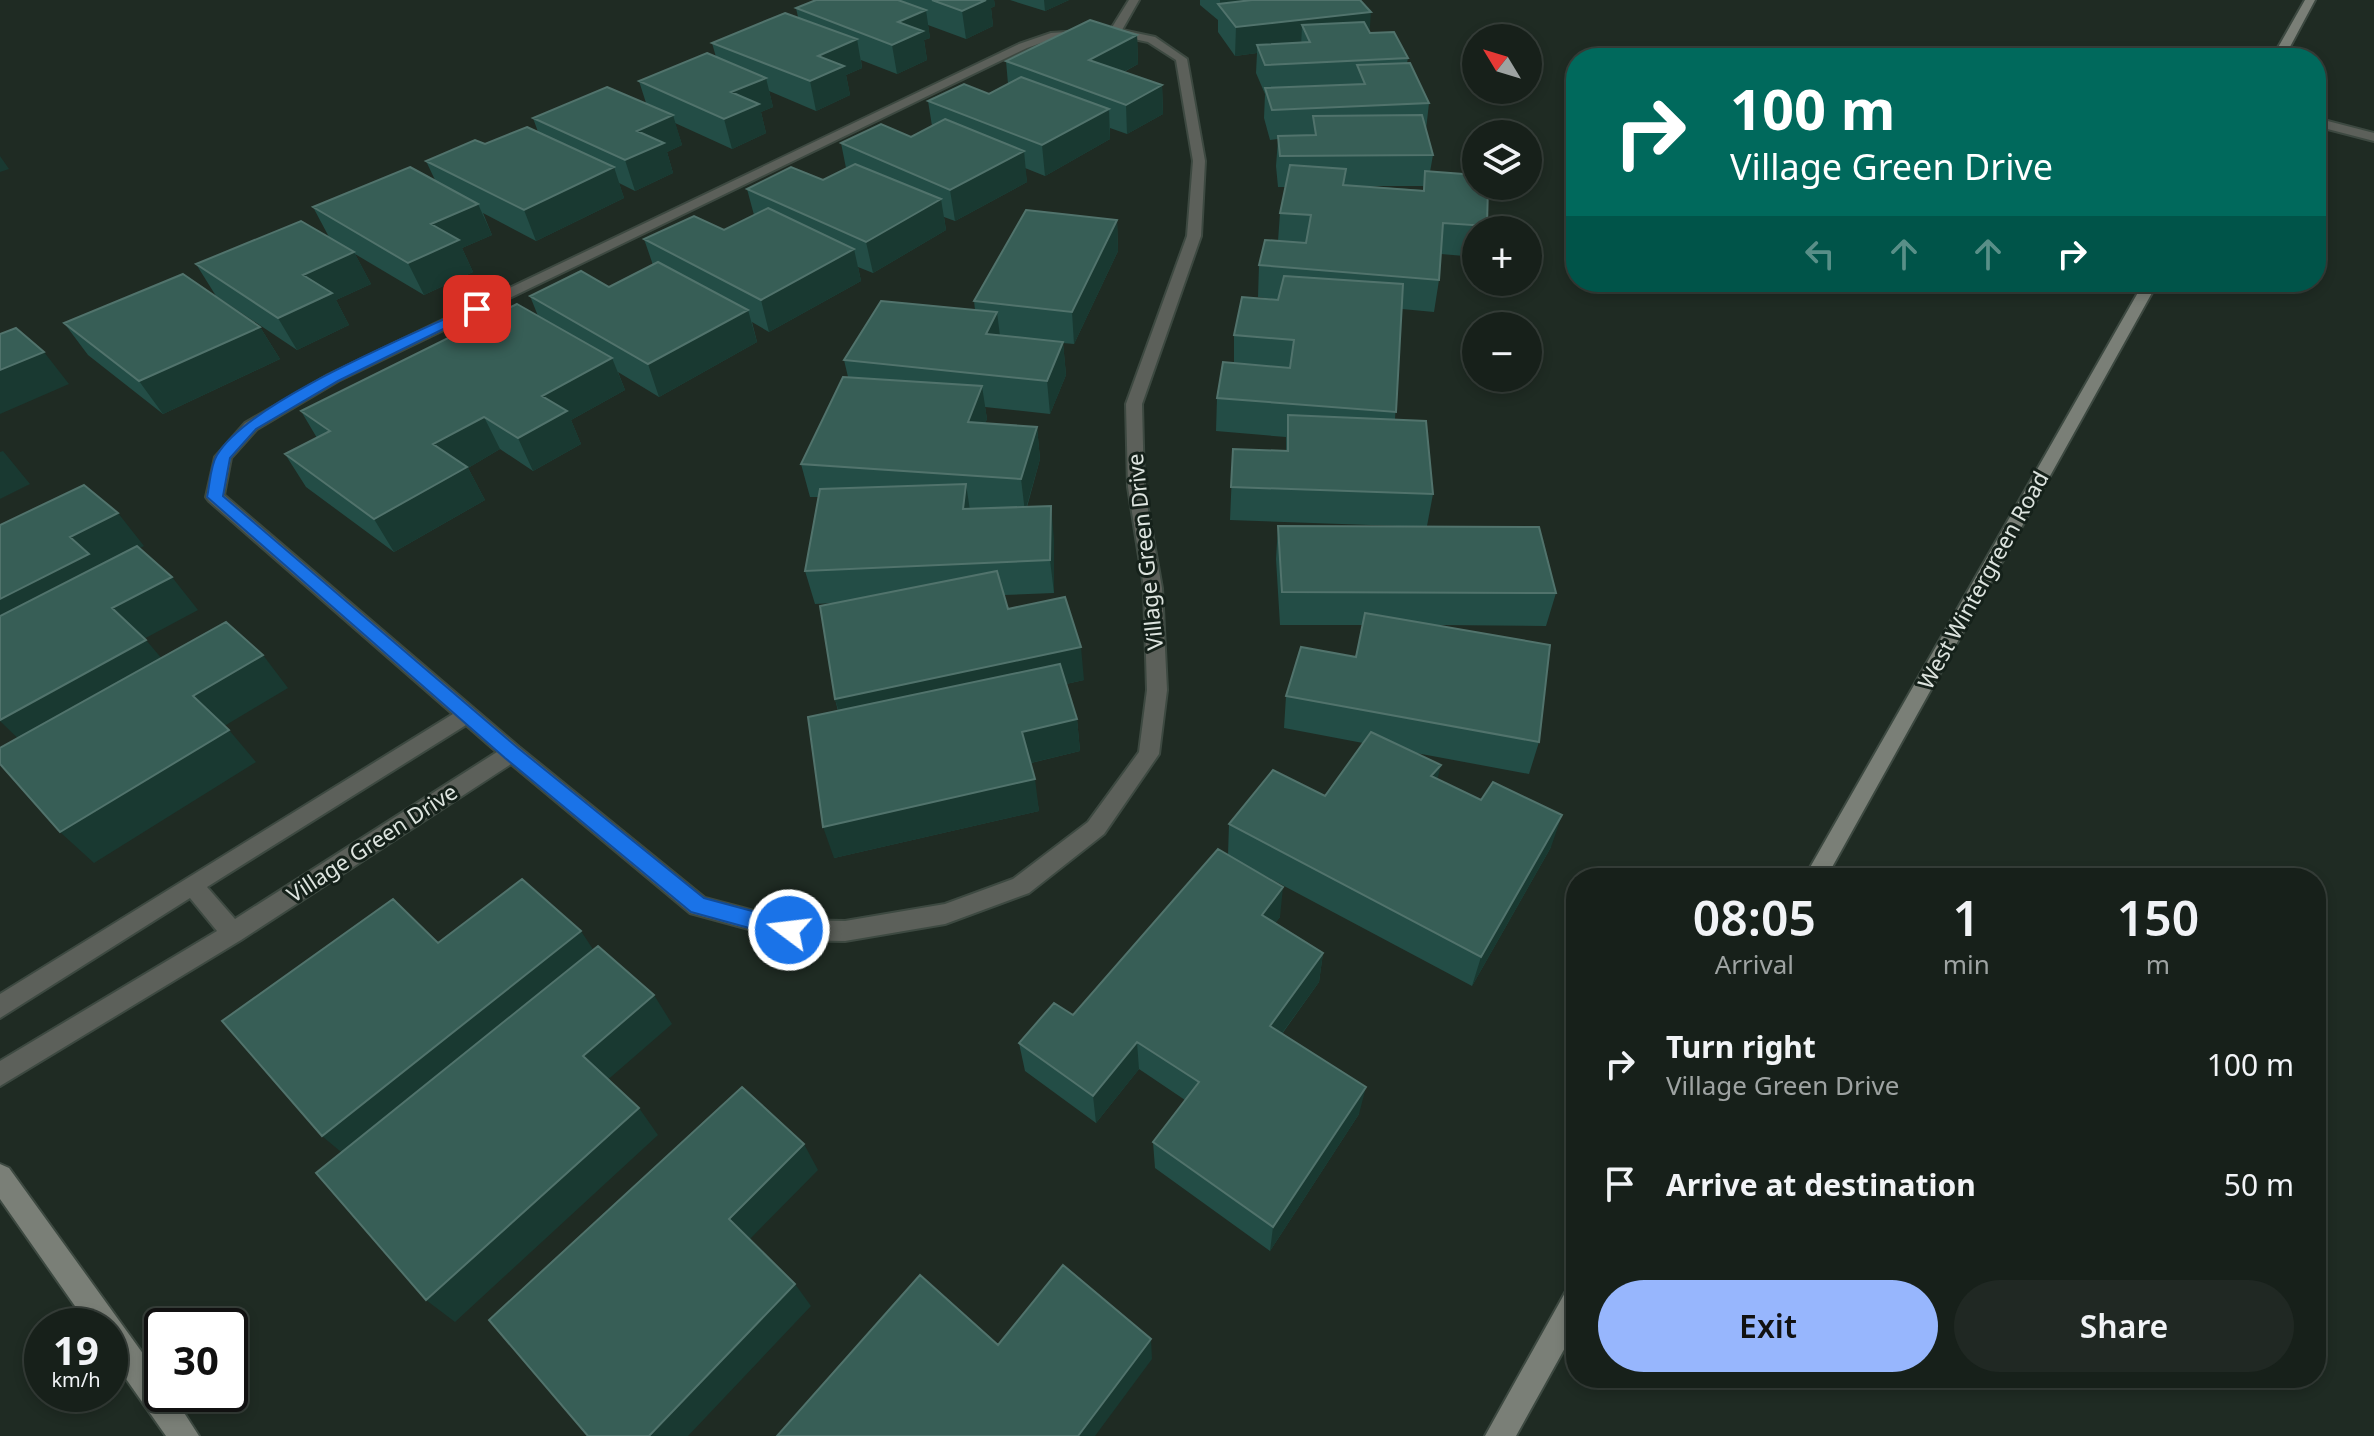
<!DOCTYPE html>
<meta charset="utf-8">
<style>
body{margin:0;font-family:"Noto Sans",sans-serif;background:#202823;color:#f1f3f6;height:100vh;display:flex;flex-direction:column;font-size:30px;white-space:nowrap}
*{box-sizing:border-box;margin:0}
p{font-size:26px;color:#9ea3a2}
.icon{flex:none;width:44px;height:44px;fill:none;stroke:currentColor;stroke-width:2;stroke-linecap:round;stroke-linejoin:round}
.map{position:relative;flex:1;overflow:hidden}
.side{position:absolute;left:1566px;top:868px;width:760px;height:520px;display:flex;flex-direction:column;background:#17201a;border-radius:32px;box-shadow:0 4px 12px #0003,0 0 0 2px #363e39}
.side>*{flex:none}
.hud{position:absolute;left:1566px;top:48px;width:760px;height:244px;border-radius:32px;box-shadow:0 4px 12px #0003,0 0 0 2px #363e39;background:#00695c;color:#fff;overflow:hidden}
.needle{width:52px;rotate:308deg}
.buttons{position:absolute;left:1462px;top:24px;display:grid;gap:16px}
.buttons a{display:grid;place-items:center;width:80px;height:80px;border-radius:50%;background:#17201a;box-shadow:0 4px 12px #0003,0 0 0 2px #363e39;font-size:40px}
.speed{position:absolute;left:24px;top:1308px;display:flex;gap:16px;font-size:40px;font-weight:700;text-align:center}
.speed>*{display:grid;place-content:center;width:104px;height:104px;border-radius:50%;background:#17201a;box-shadow:0 4px 12px #0003,0 0 0 2px #363e39;line-height:1}
.speed small{font-size:20px;font-weight:400}
.speed .limit{border:4px solid #111;border-radius:12px;background:#fff;color:#111}
.pin{position:absolute;display:grid;place-items:center;width:68px;height:68px;color:#fff;margin:-34px;border-radius:16px;box-shadow:0 4px 12px #0006}
.me{position:absolute;width:88px;margin:-44px;rotate:285deg;stroke-linejoin:round;filter:drop-shadow(0 0 6px #0008)}
.turn{display:flex;align-items:center;gap:28px;height:168px;padding:0 32px;font-size:36px}
.turn .icon{width:104px;height:104px;stroke-width:2.5}
.turn b{display:block;font-size:56px;line-height:68px}
.lanes{display:flex;align-items:center;height:76px;padding:0 32px;background:#0003;justify-content:center;gap:40px;direction:ltr}
.lanes .off{opacity:.35}
.eta{display:flex;justify-content:space-evenly;align-items:center;height:136px;text-align:center}
.eta b{font-size:48px;font-weight:600;line-height:56px}
.primary-button{display:flex;gap:16px;margin-top:auto;padding:16px 32px}
.primary-button a{flex:1;height:92px;border-radius:48px;background:#97b6fd;color:#111;font-size:32px;font-weight:600;line-height:92px;text-align:center}
.primary-button a+a{background:#202823;color:#f1f3f6}
ul{padding:0;list-style:none}
li{display:flex;align-items:center;gap:24px;height:120px;padding:0 32px}
li div{flex:1}
li b{display:block;font-size:30px}
li em{font-style:normal}
.map>svg:first-child{display:block}
.lines{fill:none;stroke-linecap:round;stroke-linejoin:round}
.lane-casing{stroke:#3d4941;stroke-width:4}
.street-casing{stroke:#3d4941;stroke-width:4}
.secondary-casing{stroke:#3d4941;stroke-width:4}
.lane{fill:#5c605a;fill-rule:evenodd}
.street{fill:#5c605a;fill-rule:evenodd}
.secondary{fill:#7a7f77;fill-rule:evenodd}
.wall{fill:#234d46;fill-rule:evenodd}
.shaded-wall{fill:#193931}
.building{fill:#375e56;stroke:#51736c;stroke-width:2}
.route{fill:#1a73e8;stroke:#114b97;stroke-width:2}
.labels{text-anchor:middle;stroke-width:6;stroke-linejoin:round;paint-order:stroke}
.street-label{font-size:22px;fill:#dde4df;stroke:#15211a}
</style>
<div class="map">
<svg width="2374" height="1436" viewBox="0 0 2374 1436">
<rect width="100%" height="100%" fill="#1f2b23"/>
<g class="lines">
<defs>
<path id="lane" d="M2316 118 2374 133V141L2316 126Z"/>
<path id="street" d="M1129 0H1139L1122 30 1155 37 1187 59 1205 161 1201 236 1142 404 1144 487 1162 588 1167 690 1159 754 1104 834 1029 893 945 924 845 941 789 940 690 913 511 764 241 940 0 1086V1061L217 931 190 898 0 1018V994L453 714 209 501 206 497 215 457 245 423 328 375 1019 44 1051 33 1111 29ZM1115 35 1148 42 1176 60 1193 161 1187 236 1126 404 1128 487 1144 588 1147 690 1139 752 1088 822 1013 879 945 904 845 921 789 920 705 898 519 747 224 495 231 458 257 429 338 381 1027 48 1052 39ZM466 725 497 752 235 919 207 887Z"/>
<path id="secondary" d="M2305 0H2315L2284 58H2272Z
M2144 282H2158L1826 878H1804Z
M0 1164 9 1168 162 1380V1394H172L199 1436H166L110 1356V1326H89L0 1199Z
M1576 1287V1328L1516 1436H1485L1566 1291Z"/>
</defs>
<use href="#lane" class="lane-casing"/>
<use href="#street" class="street-casing"/>
<use href="#secondary" class="secondary-casing"/>
<use href="#lane" class="lane"/>
<use href="#street" class="street"/>
<use href="#secondary" class="secondary"/>
</g>
<path class="wall" d="M816 0H994L995 6 991 8 993 26 966 39 928 25 930 38 924 40 927 60 897 74 861 60 862 68 846 75 850 95 816 111 769 91 773 107 761 112 766 133 732 149 675 123 682 145 667 152 673 173 635 191 619 183 624 198 536 241 483 213 492 235 462 248 473 272 424 295 355 254 371 284 336 300 349 325 297 350 216 296 196 264 329 237 313 207 435 180 426 161 485 144 538 132 533 118 646 103 639 81 716 57 712 43 798 17 796 8Z
M1010 0H1069L1045 11Z
M1200 0H1360L1370 33 1408 58 1407 63 1429 103 1426 130 1433 155 1430 172 1487 226 1486 230H1476V257L1441 254 1439 280 1434 312 1402 309 1395 419 1433 494 1427 526 1556 593 1546 626 1438 625 1539 742 1529 774 1416 753 1437 779 1551 847 1472 986 1239 862 1280 917 1275 923 1323 953 1319 982 1282 1034 1359 1114 1270 1251 1155 1168 1153 1142 1185 1100 1139 1069 1096 1123 1025 1071 1019 1043 1073 1015 1228 855 1229 824 1325 796 1363 743 1284 728 1286 696 1356 657 1363 625H1280L1276 559 1278 526H1398L1230 520 1233 449 1286 451V437L1216 431 1217 398 1234 363V335L1278 300 1258 297 1259 265 1278 241 1280 213 1285 187H1278L1276 166 1278 139 1270 140 1264 118 1265 94 1256 73 1257 53 1235 56 1218 32V20L1200 5ZM1367 186H1423V190Z
M1137 35 1138 64 1124 72 1162 85 1163 114 1127 134 1110 128V139L1045 176 1025 168 1027 182 955 221 944 217 946 230 873 273 858 267 861 281 769 332 752 322 757 342 659 397 618 372 625 390 571 420 581 444 533 471 500 449 468 468 485 500 394 552 306 487 285 454 317 438 301 411 538 316 530 296 609 287 653 265 644 239 724 230 754 215 747 189 823 180 846 168 841 143 911 137 932 126 928 101 989 94 1008 84 1006 61Z
M1117 220 1118 251 1074 344 1063 343 1066 375 1050 414 985 407 987 419 985 423 1037 427 1040 459 1027 507 1054 539V593L1004 595 1008 609 1084 680 1066 684 1077 719 1080 751 1031 763 1039 811 834 858 838 711 835 699 834 603 815 604 805 571 818 497H810L801 464 848 377 844 360 975 310 974 301Z
M64 323 260 327 280 359 163 414 88 355Z"/>
<path class="shaded-wall" d="M967 0H994L995 6 991 8 993 26 966 39 962 11Z
M1044 0H1069L1045 11Z
M1220 0H1328L1220 6Z
M926 10 930 38 924 40 927 60 897 74 892 45 898 22Z
M1371 12 1369 40 1310 42 1302 25 1301 48 1257 45V53L1235 56 1236 27Z
M1137 35 1138 64 1091 89 1089 60Z
M857 39 862 68 846 75 850 95 816 111 810 81 818 56Z
M766 78 773 107 761 112 766 133 732 149 724 119 731 92Z
M1162 85 1163 114 1127 134 1126 105Z
M1109 109 1110 139 1045 176 1042 145Z
M673 115 682 145 667 152 673 173 635 191 625 160 637 131Z
M1024 151 1027 182 955 221 950 190Z
M0 156 9 169 0 172Z
M614 167 624 198 536 241 524 210Z
M941 199 946 230 873 273 866 242Z
M478 204 492 235 462 248 473 272 424 295 408 263 431 224Z
M1117 220 1118 251 1074 344 1072 312Z
M854 249 861 281 769 332 761 300Z
M354 252 371 284 336 300 349 325 297 350 278 318 303 275Z
M748 310 757 342 659 397 648 364Z
M997 312 1001 344 986 334Z
M260 327 280 359 163 414 139 381Z
M1063 342 1066 375 1050 414 1047 381Z
M44 352 69 384 0 414V370Z
M612 358 625 390 571 420 581 444 533 471 518 438 542 396Z
M982 386 987 419 973 455 968 422Z
M484 417 500 449 468 468 485 500 394 552 374 519 433 444Z
M1037 427 1040 459 1025 512 1021 479Z
M3 451 30 484 0 499V452Z
M966 484 971 517 963 509Z
M1051 506 1054 539V593L1050 560Z
M118 513 144 546 101 568 0 648V599L70 537Z
M172 577 198 610 140 641 112 608Z
M146 640 174 673 33 753 0 721Z
M1081 647 1084 680 845 732 835 699Z
M263 655 288 688 221 728 193 696Z
M1077 719 1080 751 1026 764 1022 732Z
M229 730 256 762 94 863 60 832Z
M1441 765 1433 797 1431 776Z
M1035 779 1039 811 834 858 823 827Z
M1562 815 1551 847 1472 986 1481 957Z
M1283 887 1280 917 1259 945 1262 915Z
M581 931 600 960 353 1162 322 1136Z
M1323 953 1319 982 1267 1054 1270 1026Z
M654 995 672 1024 604 1083 583 1056Z
M1137 1042 1139 1069 1096 1123 1093 1096Z
M1366 1087 1359 1114 1270 1251 1273 1227Z
M639 1108 658 1135 455 1322 426 1300Z
M804 1144 818 1170 746 1243 729 1219Z
M795 1284 811 1306 688 1436H649Z
M1151 1339 1152 1359 1095 1436H1078Z"/>
<path class="building" d="M816 0H898L926 10 898 22 923 31 892 45 796 8Z
M932 0H986L962 11Z
M1252 0H1360L1371 12 1236 27 1218 4Z
M785 13 857 39 818 56 844 66 810 81 712 43Z
M1090 20 1137 35 1089 60 1162 85 1126 105 1006 61Z
M1364 22 1370 33 1394 32 1408 58 1265 65 1257 45 1310 42 1302 25Z
M707 53 766 78 731 92 759 104 724 119 639 81Z
M1410 63 1429 103 1272 110 1265 88 1365 84 1357 65Z
M1021 77 1109 109 1042 145 928 101 964 84 989 94Z
M607 87 673 115 637 131 664 143 625 160 533 118Z
M1422 115 1433 155 1280 156 1278 136 1316 135 1313 116Z
M945 119 1024 151 950 190 841 143 881 124 911 137Z
M527 127 614 167 524 210 426 161 475 140 485 144Z
M855 164 941 199 866 242 747 189 791 167 823 180Z
M1290 165 1346 169 1343 185 1424 191 1425 171 1476 175V186H1488L1487 226 1443 223 1439 280 1259 265 1265 240 1306 243 1311 215 1280 213Z
M410 167 478 204 431 224 459 240 408 263 313 207Z
M768 208 854 249 761 300 644 239 694 216 724 230Z
M1026 210 1117 220 1072 312 974 301Z
M301 221 354 252 303 275 332 293 278 318 196 264Z
M658 262 748 310 648 364 530 296 581 271 609 287Z
M183 274 260 327 139 381 64 323Z
M1284 276 1403 284 1396 412 1217 398 1223 362 1290 368 1294 340 1234 335 1242 297 1278 300Z
M881 301 997 312 986 334 1063 342 1047 381 844 360Z
M517 304 612 358 542 396 567 411 518 438 484 417 433 444 467 467 374 519 285 454 330 431 301 411Z
M16 328 44 352 0 370V334Z
M843 377 982 386 968 422 1037 427 1021 479 801 464Z
M1288 415 1426 421 1433 494 1231 487 1233 449 1288 451Z
M966 484 963 509 1051 506 1050 560 805 571 820 489Z
M84 485 118 513 70 537 89 554 0 599V525Z
M1278 526 1539 527 1556 593 1282 592Z
M137 546 172 577 112 608 146 640 0 720V616Z
M997 571 1008 609 1065 597 1081 647 835 699 820 606Z
M1365 613 1550 645 1539 742 1286 696 1301 647 1356 657Z
M226 622 263 655 193 696 229 730 60 832 0 764V748Z
M1060 664 1077 719 1022 732 1035 779 823 827 808 717Z
M1371 732 1441 765 1431 776 1481 800 1493 782 1562 815 1481 957 1229 824 1273 770 1325 796Z
M1218 849 1283 887 1262 915 1323 953 1270 1026 1366 1087 1273 1227 1153 1142 1199 1082 1137 1042 1093 1096 1019 1043 1054 1003 1073 1015Z
M522 879 581 931 322 1136 222 1021 393 899 438 943Z
M598 946 654 995 583 1056 639 1108 426 1300 316 1173Z
M742 1087 804 1144 729 1219 795 1284 649 1436H588L489 1320Z
M1063 1265 1151 1339 1078 1436H777L920 1275 998 1345Z"/>
<path class="route" d="M473 306 484 309 338 381 256 429 230 458 223 496 518 748 704 898 797 923 800 930 797 936 789 939 691 912 505 758 207 497C210 485 210 466 217 455 249 401 412 335 473 306Z"/>
<g class="labels">
<g class="street-label">
<text transform="translate(1145 552) rotate(-96)" y="8">Village Green Drive</text>
<text transform="translate(1983 580) rotate(-61)" y="8">West Wintergreen Road</text>
<text transform="translate(372 843) rotate(-33)" y="8">Village Green Drive</text>
</g>
</g>
</svg>
<div class="buttons">
<a><svg class="needle" viewBox="-14 -14 28 28"><path d="M0-13l5 13h-10z" fill="#e53935"/><path d="M0 13l5-13h-10z" fill="#9ea3a2"/></svg></a>
<a><svg class="icon" aria-label="layers" viewBox="0 0 24 24"><path d="M12 4l9 5-9 5-9-5zM3 14l9 5 9-5"/></svg></a>
<a>+</a>
<a>−</a>
</div>
<div class="speed"><div>19<small>km/h</small></div><div class="limit">30</div></div>
<div class="pin" style="left:477px;top:309px;background:#d93025"><svg class="icon" aria-label="arrive" viewBox="0 0 24 24"><path d="M6 21V4h12l-3 4 3 4H6"/></svg></div>
<svg class="me" style="left:789px;top:930px" viewBox="-20 -20 40 40"><circle r="17" fill="#1a73e8" stroke="#fff" stroke-width="3"/><path d="M0-11L8 9 0 5-8 9z" fill="#fff"/></svg>
<div class="hud">
<div class="turn"><svg class="icon" aria-label="right" viewBox="0 0 24 24"><path d="M7 20v-9h11M14 6l5 5-5 5"/></svg><div><b>100 m</b>Village Green Drive</div></div>
<div class="lanes"><svg class="icon off" aria-label="left" viewBox="0 0 24 24"><path d="M17 20v-9H6M10 6l-5 5 5 5"/></svg><svg class="icon off" aria-label="ahead" viewBox="0 0 24 24"><path d="M12 20V5M6 11l6-6 6 6"/></svg><svg class="icon off" aria-label="ahead" viewBox="0 0 24 24"><path d="M12 20V5M6 11l6-6 6 6"/></svg><svg class="icon" aria-label="right" viewBox="0 0 24 24"><path d="M7 20v-9h11M14 6l5 5-5 5"/></svg></div>
</div>
<section class="side">
<div class="eta">
<div><b>08:05</b><p>Arrival</p></div>
<div><b>1</b><p>min</p></div>
<div><b>150</b><p>m</p></div>
</div>
<ul>
<li><svg class="icon" aria-label="right" viewBox="0 0 24 24"><path d="M7 20v-9h11M14 6l5 5-5 5"/></svg><div><b>Turn right</b><p>Village Green Drive</p></div><em>100 m</em></li>
<li><svg class="icon" aria-label="arrive" viewBox="0 0 24 24"><path d="M6 21V4h12l-3 4 3 4H6"/></svg><div><b>Arrive at destination</b></div><em>50 m</em></li>
</ul>
<div class="primary-button"><a>Exit</a><a>Share</a></div>
</section>
</div>
